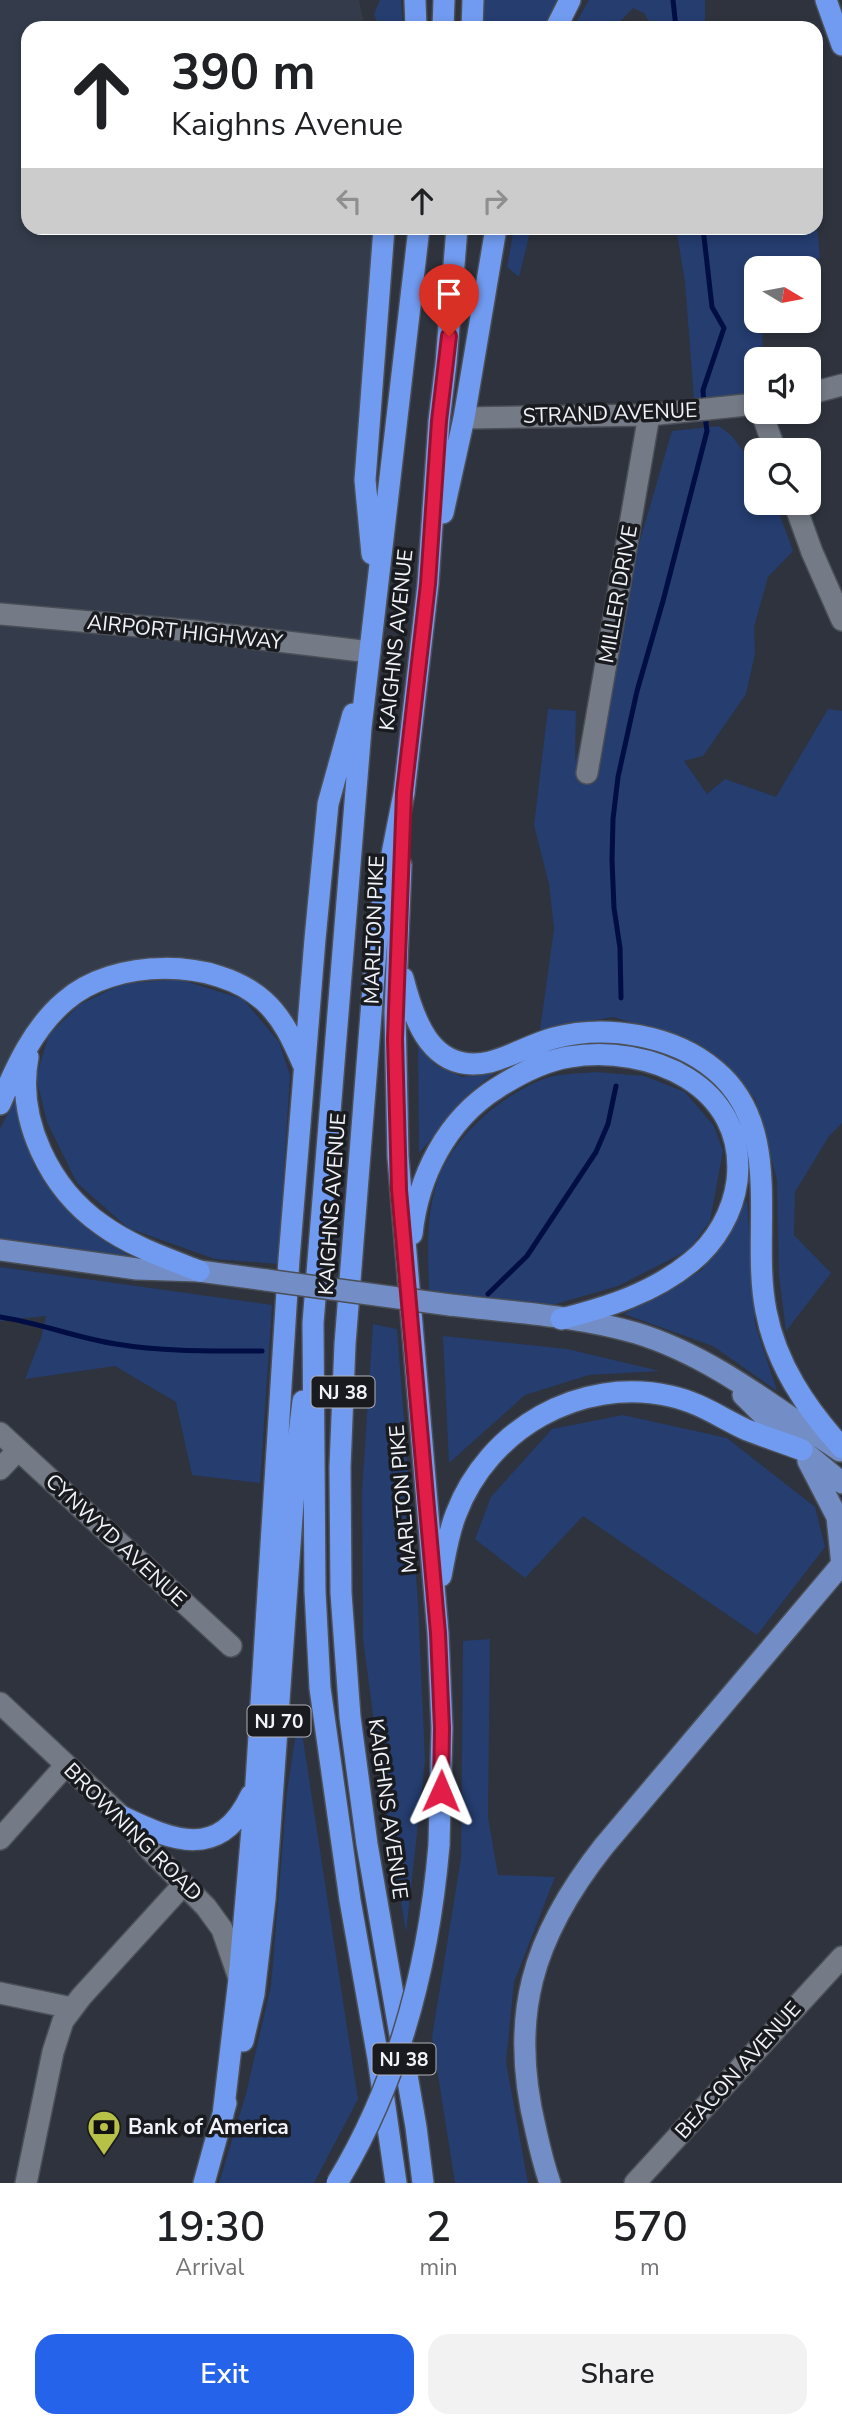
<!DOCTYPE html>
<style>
body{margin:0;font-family:"Nunito Sans",sans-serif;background:#f2f2f2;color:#202124;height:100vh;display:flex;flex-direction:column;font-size:26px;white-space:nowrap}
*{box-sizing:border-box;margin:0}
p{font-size:23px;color:#757577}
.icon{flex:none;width:38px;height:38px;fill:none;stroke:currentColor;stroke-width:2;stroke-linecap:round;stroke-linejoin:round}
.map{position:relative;height:2183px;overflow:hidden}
.side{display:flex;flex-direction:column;background:#fff;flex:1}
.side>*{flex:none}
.guide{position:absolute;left:21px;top:21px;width:802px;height:214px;border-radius:21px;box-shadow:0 4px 10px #0003;background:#fff;color:#202124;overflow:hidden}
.needle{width:46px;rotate:100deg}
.fabs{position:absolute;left:744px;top:256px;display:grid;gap:14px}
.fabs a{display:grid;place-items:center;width:77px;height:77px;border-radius:14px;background:#fff;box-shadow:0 4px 10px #0003;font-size:35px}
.pin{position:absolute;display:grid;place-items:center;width:60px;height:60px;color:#fff;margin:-72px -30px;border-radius:50% 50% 50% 0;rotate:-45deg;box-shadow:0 0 7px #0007}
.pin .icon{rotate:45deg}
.me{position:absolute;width:77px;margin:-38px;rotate:1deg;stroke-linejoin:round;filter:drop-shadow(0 0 5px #0008)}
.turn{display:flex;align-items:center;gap:24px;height:147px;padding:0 35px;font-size:32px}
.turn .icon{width:91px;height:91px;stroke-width:2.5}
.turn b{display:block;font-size:49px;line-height:60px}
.lanes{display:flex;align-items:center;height:66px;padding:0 35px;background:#0003;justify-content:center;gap:35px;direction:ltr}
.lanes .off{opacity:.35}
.eta{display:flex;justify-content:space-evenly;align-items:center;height:119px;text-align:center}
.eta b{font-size:42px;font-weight:600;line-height:49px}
.cta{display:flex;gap:14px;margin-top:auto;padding:14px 35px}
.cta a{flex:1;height:80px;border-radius:21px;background:#2563eb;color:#fff;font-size:28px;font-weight:600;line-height:80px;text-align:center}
.cta a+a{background:#f2f2f2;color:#202124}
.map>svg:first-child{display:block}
.built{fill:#343c4b}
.green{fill:#253d6f}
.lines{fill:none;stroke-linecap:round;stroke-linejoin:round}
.stream{stroke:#000e45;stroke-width:5}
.minor-casing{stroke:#4b4f57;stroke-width:24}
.major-casing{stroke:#4b4f57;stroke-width:24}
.highway-casing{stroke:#4b4f57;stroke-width:24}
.minor{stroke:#757b86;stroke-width:21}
.major{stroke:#738ec6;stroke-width:21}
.highway{stroke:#719bf0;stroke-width:21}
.major-bridge-casing{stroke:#4b4f57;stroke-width:24;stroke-linecap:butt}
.highway-bridge-casing{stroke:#4b4f57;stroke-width:24;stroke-linecap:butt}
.major-bridge{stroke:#738ec6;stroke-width:21}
.highway-bridge{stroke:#719bf0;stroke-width:21}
.route-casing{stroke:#92132f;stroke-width:18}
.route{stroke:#e11d48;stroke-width:12}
.labels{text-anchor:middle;stroke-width:7;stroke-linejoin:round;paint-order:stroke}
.shield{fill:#191b1f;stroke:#b0b2b8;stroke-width:2}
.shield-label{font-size:19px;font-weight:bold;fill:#f0f3f9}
.street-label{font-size:21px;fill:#f0f3f9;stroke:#191b1f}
.poi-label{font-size:21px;font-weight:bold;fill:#f0f3f9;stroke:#191b1f;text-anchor:start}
</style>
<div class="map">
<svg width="842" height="2183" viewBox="0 0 842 2183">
<rect width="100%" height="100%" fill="#2e333d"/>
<path class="built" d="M0 0H359L365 28H28V228H384L373 381 376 598 370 652 328 804 304 1066 271 1008 178 969 72 994 0 1104Z"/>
<path class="green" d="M380 0H401L403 28H379L374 14Z
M485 0H558L545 28H483Z
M589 0H705V28H653L644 13 633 8 614 28H573Z
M816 216 820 258 798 268H756V320H763L762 359H756V399H694L685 282 676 228H816Z
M514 228H531L519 277 507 267Z
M719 426 732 436 756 469V502H775L793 551 768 577 754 627 755 654 746 694 703 756 684 761 707 794 725 779 776 797 828 709 842 711V1123L829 1136 795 1192 794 1235 831 1273 786 1331 779 1275 777 1180 755 1098 696 1042 613 1017 540 1030 554 929 549 884 534 825 548 709 576 711 575 762 672 431Z
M178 979 243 999 279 1042 290 1075 278 1264 215 1259 128 1228 77 1183 47 1122 36 1077 49 1035 79 1005 122 984Z
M418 1041 435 1065 462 1077 497 1071 472 1091 419 1153Z
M595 1072 644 1076 685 1092 714 1126 723 1151 710 1221 689 1250 618 1286 549 1306 429 1290C428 1257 426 1225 434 1193 445 1144 496 1098 541 1080 557 1073 578 1074 595 1072Z
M15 1099 35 1168 84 1226 134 1259 0 1240V1129Z
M747 1200 755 1324 777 1391 713 1346 624 1314 702 1270Z
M0 1267 272 1305 260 1483 192 1475 176 1402 115 1366 25 1379 41 1338 46 1316 0 1321Z
M373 1324 397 1329 418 1603 425 1760 406 1933 384 1797 363 1639 362 1492Z
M443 1336 567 1349 660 1371 589 1375 525 1395 449 1463Z
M623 1415 727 1438 815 1507 825 1547 757 1635 583 1516 525 1578 475 1539 491 1497 552 1429Z
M490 1639 488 1817 498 1875 555 1877 514 1982 506 2062 528 2183H455L432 2037 461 1858 463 1641Z
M299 1713 358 2099 314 2183H219L246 2094 271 1986 287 1792Z"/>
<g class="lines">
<path class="stream" d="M673 0 676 28
M703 228 712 307 724 328 703 390 704 406
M621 998 620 948 614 908 612 860 613 819 618 777 637 691 663 601 707 431 705 416
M488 1294 527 1256 596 1152 608 1124 616 1086
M0 1317C40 1323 77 1338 116 1344 164 1352 214 1351 262 1351"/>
<defs>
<path id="minor" d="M808 394 842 385
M761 411 775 450
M464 418 649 415 756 404
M794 502 812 552 842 620
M0 614 194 631 370 652
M587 773 649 415
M0 1433 231 1646
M0 1469 18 1450
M0 1703 121 1816 150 1850 206 1907 222 1929 239 1978
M0 1839 66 1765
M0 1993 72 2008
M26 2183 53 2052 63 2021 81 1997 184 1884
M635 2183 842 1957"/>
<path id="major" d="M0 1250 137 1269 199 1271 266 1280
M450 1305C510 1312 579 1316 636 1333 712 1356 775 1408 840 1451
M743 1395 777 1429 842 1483
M808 1461 837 1517 842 1565
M550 2183C544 2166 540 2149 536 2131 508 2017 532 1937 604 1846L842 1564"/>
<path id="highway" d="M415 0 416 28
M826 0 842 45
M443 28 444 0
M472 28 473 0
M556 28 570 0
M443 513 464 418 496 228
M372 554 365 480 384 228
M401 865 395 1012 398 1157 438 1633 442 1728 439 1845
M403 978C414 1021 432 1075 490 1062 512 1056 532 1044 554 1038 606 1024 674 1035 715 1070 786 1129 750 1232 766 1311 776 1364 806 1408 842 1448
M28 1057C16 1120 50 1189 102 1225 131 1246 166 1258 199 1271
M0 1104C16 1067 33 1028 65 1001 113 958 216 957 264 1001 283 1018 293 1041 303 1064
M412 1234C418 1177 446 1120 497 1088 519 1074 543 1061 569 1057 649 1044 748 1085 737 1181 733 1212 716 1242 691 1262 653 1293 608 1307 561 1319
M441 1576C445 1556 448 1534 456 1514 488 1429 580 1376 670 1396 699 1402 721 1418 747 1430 765 1437 784 1443 802 1450
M121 1816C173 1841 220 1861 251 1795
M243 2041 254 1994 265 1899 296 1460 303 1401
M223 2115 239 1979 256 1783 289 1259 315 939 328 804 353 714
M204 2183 226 2103
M396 2183 378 2058 350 1900 320 1688 315 1591 313 1323 361 728 419 228
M423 2183 416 2127 367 1844 350 1717 341 1593 340 1467 345 1344 378 925 404 793 428 584 439 421 446 363 457 228"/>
</defs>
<use href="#minor" class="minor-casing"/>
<use href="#major" class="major-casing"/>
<use href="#highway" class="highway-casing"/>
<use href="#minor" class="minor"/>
<use href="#major" class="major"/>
<use href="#highway" class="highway"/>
<defs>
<path id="major-bridge" d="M266 1280 450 1305"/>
<path id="highway-bridge" d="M337 2183C399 2081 429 1963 439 1845"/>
</defs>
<use href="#major-bridge" class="major-bridge-casing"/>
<use href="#highway-bridge" class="highway-bridge-casing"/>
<use href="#major-bridge" class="major-bridge"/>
<use href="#highway-bridge" class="highway-bridge"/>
</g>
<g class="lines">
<defs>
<path id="route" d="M441 1791 442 1728 438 1633 399 1190 395 1039 404 793 428 584 439 421 449 336"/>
</defs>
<use href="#route" class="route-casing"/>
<use href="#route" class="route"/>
</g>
<defs>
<symbol id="bank-pin" viewBox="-11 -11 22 30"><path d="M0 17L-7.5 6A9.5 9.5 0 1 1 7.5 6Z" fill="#b8c147" stroke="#191b1f"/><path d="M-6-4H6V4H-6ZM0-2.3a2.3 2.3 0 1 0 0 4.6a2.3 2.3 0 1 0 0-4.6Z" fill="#111"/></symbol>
</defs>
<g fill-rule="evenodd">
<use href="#bank-pin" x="85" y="2108" width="38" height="52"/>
</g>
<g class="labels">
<g class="shield">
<rect x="311.5" y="1376.5" width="63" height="31" rx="5"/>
<rect x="247.5" y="1705.5" width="63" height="31" rx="5"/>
<rect x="372.5" y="2043.5" width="63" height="31" rx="5"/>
</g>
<g class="shield-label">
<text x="343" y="1399">NJ 38</text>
<text x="279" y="1728">NJ 70</text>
<text x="404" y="2066">NJ 38</text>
</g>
<g class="street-label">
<text transform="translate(610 413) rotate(-2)" y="7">STRAND AVENUE</text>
<text transform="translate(618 594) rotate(-80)" y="7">MILLER DRIVE</text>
<text transform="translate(185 632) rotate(6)" y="7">AIRPORT HIGHWAY</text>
<text transform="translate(396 640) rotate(-84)" y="7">KAIGHNS AVENUE</text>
<text transform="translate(374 930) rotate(-88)" y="7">MARLTON PIKE</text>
<text transform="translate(332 1204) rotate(-86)" y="7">KAIGHNS AVENUE</text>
<text transform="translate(403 1499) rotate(-95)" y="7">MARLTON PIKE</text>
<text transform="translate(116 1540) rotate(43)" y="7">CYNWYD AVENUE</text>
<text transform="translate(388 1809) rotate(82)" y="7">KAIGHNS AVENUE</text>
<text transform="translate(133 1832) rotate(45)" y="7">BROWNING ROAD</text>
<text transform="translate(738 2070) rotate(-48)" y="7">BEACON AVENUE</text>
</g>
<g class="poi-label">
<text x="128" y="2134">Bank of America</text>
</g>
</g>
</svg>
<div class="fabs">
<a><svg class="needle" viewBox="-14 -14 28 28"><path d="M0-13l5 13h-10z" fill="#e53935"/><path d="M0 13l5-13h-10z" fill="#757577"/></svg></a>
<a><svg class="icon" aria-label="sound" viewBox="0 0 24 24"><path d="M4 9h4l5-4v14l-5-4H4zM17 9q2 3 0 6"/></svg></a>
<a><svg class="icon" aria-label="search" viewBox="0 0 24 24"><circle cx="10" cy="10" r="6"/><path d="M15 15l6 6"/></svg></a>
</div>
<div class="pin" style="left:449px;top:336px;background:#d93025"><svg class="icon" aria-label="arrive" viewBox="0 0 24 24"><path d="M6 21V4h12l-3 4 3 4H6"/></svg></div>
<svg class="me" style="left:441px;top:1791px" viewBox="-20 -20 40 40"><path d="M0-17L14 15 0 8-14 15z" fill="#e11d48" stroke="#fff" stroke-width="4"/></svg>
<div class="guide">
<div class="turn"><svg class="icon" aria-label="ahead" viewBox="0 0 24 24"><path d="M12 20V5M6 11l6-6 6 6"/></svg><div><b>390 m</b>Kaighns Avenue</div></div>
<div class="lanes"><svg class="icon off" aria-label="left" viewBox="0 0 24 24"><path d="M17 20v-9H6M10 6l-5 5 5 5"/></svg><svg class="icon" aria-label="ahead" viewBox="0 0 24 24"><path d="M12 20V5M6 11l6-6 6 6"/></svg><svg class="icon off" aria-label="right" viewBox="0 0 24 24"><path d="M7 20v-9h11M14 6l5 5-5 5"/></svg></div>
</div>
</div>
<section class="side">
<div class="eta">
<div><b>19:30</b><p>Arrival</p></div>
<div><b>2</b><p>min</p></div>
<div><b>570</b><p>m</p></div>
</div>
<div class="cta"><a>Exit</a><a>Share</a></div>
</section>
